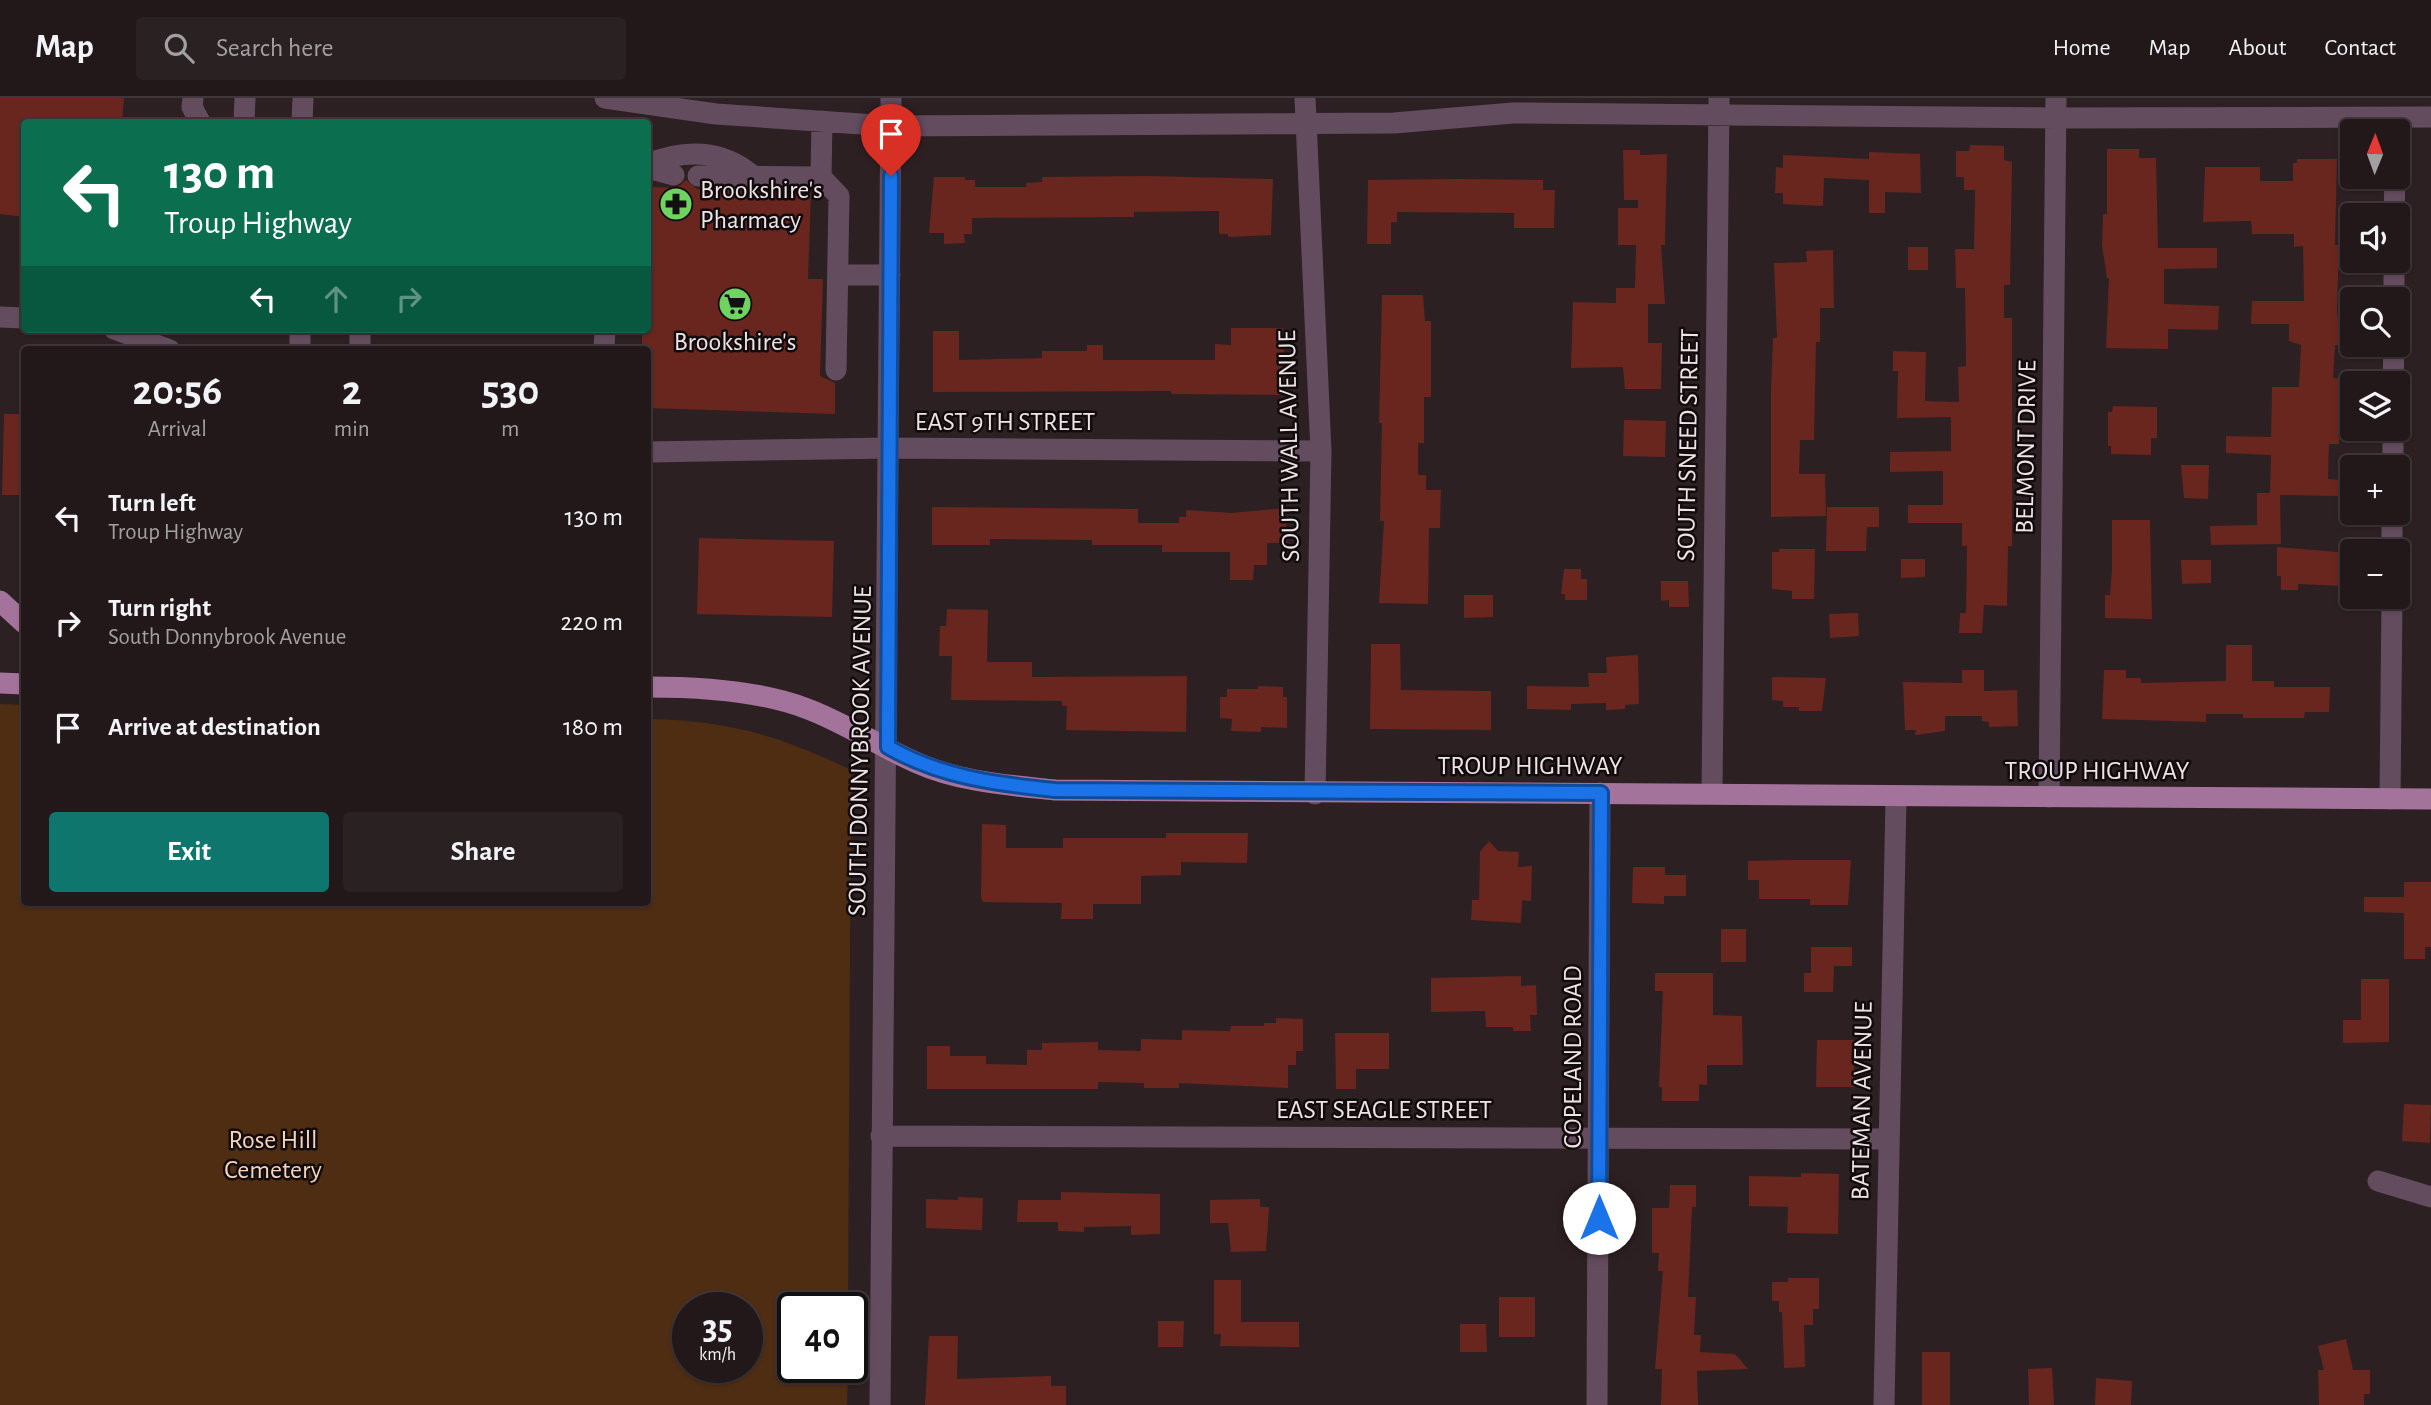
<!DOCTYPE html>
<meta charset="utf-8">
<style>
body{margin:0;font-family:"Alegreya Sans",sans-serif;background:#2a2123;color:#f1f3f6;height:100vh;display:flex;flex-direction:column;font-size:26px;white-space:nowrap}
*{box-sizing:border-box;margin:0}
p{font-size:23px;color:#a2a0a2}
.icon{flex:none;width:38px;height:38px;fill:none;stroke:currentColor;stroke-width:2;stroke-linecap:round;stroke-linejoin:round}
.map{position:relative;flex:1;overflow:hidden}
.side{position:absolute;left:21px;top:248px;width:630px;height:560px;display:flex;flex-direction:column;background:#22181a;border-radius:7px;box-shadow:0 2px 5px #0004,0 0 0 2px #3f3739}
.side>*{flex:none}
.hud{position:absolute;left:21px;top:21px;width:630px;height:214px;border-radius:7px;box-shadow:0 2px 5px #0004,0 0 0 2px #3f3739;background:#0b6e4f;color:#fff;overflow:hidden}
.needle{width:46px;rotate:1deg}
.buttons{position:absolute;left:2340px;top:21px;display:grid;gap:14px}
.buttons a{display:grid;place-items:center;width:70px;height:70px;border-radius:7px;background:#22181a;box-shadow:0 2px 5px #0004,0 0 0 2px #3f3739;font-size:35px}
.speed{position:absolute;left:672px;top:1194px;display:flex;gap:14px;font-size:35px;font-weight:700;text-align:center}
.speed>*{display:grid;place-content:center;width:91px;height:91px;border-radius:50%;background:#22181a;box-shadow:0 2px 5px #0004,0 0 0 2px #3f3739;line-height:1}
.speed small{font-size:18px;font-weight:400}
.speed .limit{border:4px solid #111;border-radius:10px;background:#fff;color:#111}
.pin{position:absolute;display:grid;place-items:center;width:60px;height:60px;color:#fff;margin:-72px -30px;border-radius:50% 50% 50% 0;rotate:-45deg;box-shadow:0 0 7px #0007}
.pin .icon{rotate:45deg}
.me{position:absolute;width:77px;margin:-38px;rotate:0deg;stroke-linejoin:round;filter:drop-shadow(0 0 5px #0008)}
.turn{display:flex;align-items:center;gap:24px;height:147px;padding:0 28px;font-size:32px}
.turn .icon{width:91px;height:91px;stroke-width:2.5}
.turn b{display:block;font-size:49px;line-height:60px}
.lanes{display:flex;align-items:center;height:66px;padding:0 28px;background:#0003;justify-content:center;gap:35px;direction:ltr}
.lanes .off{opacity:.35}
.eta{display:flex;justify-content:space-evenly;align-items:center;height:119px;text-align:center}
.eta b{font-size:42px;font-weight:700;line-height:49px}
.cta{display:flex;gap:14px;margin-top:auto;padding:14px 28px}
.cta a{flex:1;height:80px;border-radius:7px;background:#0f766e;color:#fff;font-size:28px;font-weight:700;line-height:80px;text-align:center}
.cta a+a{background:#2a2123;color:#f1f3f6}
ul{padding:0;list-style:none}
li{display:flex;align-items:center;gap:21px;height:105px;padding:0 28px}
li div{flex:1}
li b{display:block;font-size:26px}
li em{font-style:normal}
header{display:flex;align-items:center;gap:42px;box-sizing:border-box;height:98px;padding:0 35px;background:#22181a;border-bottom:2px solid #3f3739}
header strong{font-size:33px}
nav{display:flex;gap:38px;margin-inline-start:auto;font-size:24px}
.search{width:490px;height:63px;background:#2a2123;display:flex;align-items:center;gap:18px;box-sizing:border-box;padding:0 24px;border-radius:7px;color:#a2a0a2;font-size:26px}
.map>svg:first-child{display:block}
.green{fill:#4f2d12;fill-rule:evenodd}
.building{fill:#68261e}
.lines{fill:none;stroke-linecap:round;stroke-linejoin:round}
.minor{stroke:#644c5f;stroke-width:21}
.major{stroke:#a4739b;stroke-width:21}
.route-casing{stroke:#114b97;stroke-width:18}
.route{stroke:#1a73e8;stroke-width:12}
.labels{text-anchor:middle;stroke-width:5;stroke-linejoin:round;paint-order:stroke}
.poi-label{font-size:26px;fill:#ede3e5;stroke:#110b0d;text-anchor:start}
.street-label{font-size:26px;fill:#ede3e5;stroke:#110b0d}
.park-label{font-size:26px;fill:#f6d3bb;stroke:#110b0d}
</style>
<header>
<strong>Map</strong>
<div class="search"><svg class="icon" aria-label="search" viewBox="0 0 24 24"><circle cx="10" cy="10" r="6"/><path d="M15 15l6 6"/></svg>Search here</div>
<nav><a>Home</a><a>Map</a><a>About</a><a>Contact</a></nav>
</header>
<div class="map">
<svg width="2431" height="1307" viewBox="0 0 2431 1307">
<rect width="100%" height="100%" fill="#2d2023"/>
<path class="green" d="M0 606 24 607V805H648V621C726 622 781 638 851 672L848 1209H793V1269H848L847 1307H0ZM747 1209V1269H688V1209Z"/>
<path class="building" d="M0 0H124L122 24H24V119L0 116Z
M1970 47 2004 48V62L2012 64 2010 187H2004V220H2012V448H2008L2007 508 1984 507 1982 535H1959L1960 515H1966L1967 448H1962V425H1908V407H1943V373L1890 374V354L1951 353V319L1897 320 1898 273H1893V253L1926 254 1925 303 1959 304 1958 269 1966 268 1965 190H1956L1955 151H1974L1975 92H1964V79H1956V53H1969Z
M2107 51H2139V60H2156L2158 150H2217V170L2164 171V206L2219 208 2218 232 2168 231V251L2106 250 2109 180H2107L2102 147 2103 116H2107Z
M1623 52H1640V57L1667 56 1665 147H1661L1665 206H1648V245H1662L1661 291H1625L1623 269 1571 270 1573 204 1616 205V190H1635L1636 147H1618V110H1638V102H1624Z
M1869 54 1920 56 1921 95 1885 94V115H1869V82L1824 80 1823 108 1783 106V95H1775L1776 69 1783 70V57L1869 61Z
M2297 61H2337L2335 147H2339L2337 212 2340 247H2335L2333 280 2345 281V298H2341L2339 346H2329L2328 381 2340 382V398L2280 397 2281 446 2211 447 2210 428 2257 427V395H2270L2271 357 2226 355V338L2271 339 2272 289H2299L2301 247 2289 243V226H2251L2252 203H2304L2303 148 2294 149V136H2252L2251 123 2203 124 2205 69H2260V83H2293V65H2297Z
M1146 78 1273 81 1271 137 1228 139V136H1219V113L1134 114V119L972 120V136H964L965 145 944 146V135H929L934 79H965V82H975V89H1026V85L1042 84V79Z
M1459 81 1543 82V92H1555L1554 130H1514V115L1397 114V124H1391V146H1367L1368 82Z
M686 82 697 91 811 95 808 181H823L820 278 835 285V316L648 310V252H642V231H648V89L677 90Z
M1908 149H1928V172H1908Z
M1833 152 1834 210H1820V244H1816L1814 342H1800L1799 376H1825L1826 418 1771 419V293L1773 240H1777L1774 165 1807 164 1806 153Z
M1382 197H1423L1425 223H1431V299H1424V345H1418V377H1426V392H1441L1440 430H1429L1428 506 1379 505 1384 423H1380L1382 325H1379Z
M1231 230H1283L1284 258H1288V297L1171 296V293L933 294V233H959V262L1042 260V253H1087V247H1103V262H1215V246L1231 247Z
M2113 308 2157 309V340H2151V357L2111 356V348H2108V314H2112Z
M4 316H24V397H2Z
M1624 322 1666 323 1665 359 1623 358Z
M2181 367H2209L2208 401 2184 400Z
M932 409 1138 411V425H1179V419H1186V412L1231 415 1286 410 1287 445H1267V467H1254L1253 482H1230V454H1162V447H1092V442L990 441V447H932Z
M1827 409H1879V429H1867L1866 453H1826Z
M2112 422H2150L2152 521 2105 520V497H2110L2112 471Z
M699 440 834 443 832 519 697 516Z
M2277 449 2338 454V462L2345 463 2344 488 2298 486V492H2281V478H2277Z
M1779 451H1815L1814 501H1792V493L1772 491V454H1779Z
M1901 461H1925V479L1901 480Z
M2181 462H2211V485L2182 486Z
M1564 471H1581V481H1587V502H1565V496H1561Z
M1661 483H1688L1689 509H1669V502L1661 503Z
M1464 497H1493V519L1464 520Z
M947 511 988 512 987 564H1032V579L1187 578 1186 634 1066 632 1067 608H1062V603L951 602 952 558H939L940 528H946Z
M1858 515 1859 538 1830 540 1829 516Z
M1371 546H1400L1401 592 1491 593V632L1370 631Z
M2226 547H2252V583H2274V589H2330L2329 614H2305L2304 620H2243V616H2206V624L2102 621 2104 572H2126V580H2141V585L2226 583Z
M1638 557 1639 606 1625 607V611L1606 612V605L1571 606V612L1527 611V588L1589 589 1588 575H1607L1606 559Z
M1962 572H1984V593L2017 592 2018 628 1989 629V624L1982 623V618H1945V633L1915 637 1916 632H1905L1903 584 1962 585Z
M1772 579 1826 580 1822 613H1799V609H1783V603L1772 602Z
M1258 588 1283 589V599H1287V630L1261 629V634L1231 633 1232 621 1220 620V599H1227V591H1258Z
M982 726 1006 727V750H1063V740H1166V735H1248L1247 765 1181 764V777L1141 778V806H1093V821H1061L1062 805 983 804 981 800Z
M1489 743 1498 753 1519 754 1518 769 1532 768 1531 803 1522 802 1521 825 1471 822 1472 802H1479L1480 754Z
M1791 762H1851L1848 807H1810V801H1759V782H1748V763Z
M1633 769H1665V777H1686V798H1664V806L1632 805Z
M2404 784H2431V849H2425V861H2404V815L2364 814V799H2404Z
M1721 831H1746V864H1721Z
M1811 849H1852V868H1834L1833 894H1804V875H1811Z
M1655 875H1713V917L1742 918 1743 967H1707V987L1699 986V1003H1662V989H1659L1663 893H1655Z
M1521 878V888L1536 887 1537 917H1530L1531 933H1513V929H1486L1485 913 1431 914V880Z
M2361 881H2389V944L2343 945V922H2361Z
M1276 920 1303 921V953H1296V967H1288V990L1179 985V990H1144V985L1098 984V991H927V948H950V958H986V966L1027 967V952H1042V945L1098 944V952L1141 953V941L1182 942V932L1230 933 1231 928H1264V925H1276Z
M1335 935H1389V971H1356V991H1336Z
M1817 942H1854V989H1816Z
M2404 1006 2431 1007 2430 1045 2402 1043Z
M1801 1075 1839 1076 1838 1136 1787 1135 1788 1109 1749 1108V1078L1801 1079Z
M1670 1087H1696V1109H1692L1688 1199H1696L1694 1237H1701L1700 1254 1735 1256 1748 1271 1697 1273 1698 1307H1661L1662 1271H1655L1663 1173H1658L1659 1155H1652V1110H1669Z
M1061 1094 1160 1096V1136L1131 1137V1128L1084 1129V1134L1058 1133V1124H1017L1018 1102H1061Z
M958 1099 983 1100 982 1132 926 1130V1101L958 1102Z
M1260 1101V1109H1269L1266 1153 1231 1154 1228 1125H1210V1102Z
M1788 1180H1819V1211H1813V1227H1804L1805 1269 1784 1270 1782 1214H1779V1203H1772V1184H1788Z
M1214 1182H1241V1224H1299V1249L1220 1248 1221 1236H1214Z
M1499 1199H1535V1239H1499Z
M1158 1223H1184L1183 1249H1158Z
M1460 1226H1486L1487 1254H1460Z
M929 1238H958L957 1281 1051 1278V1288H1066V1307H925Z
M2346 1241 2353 1272H2370V1296H2364V1307H2319L2318 1272H2324L2318 1248Z
M1922 1254H1950V1307H1922Z
M2052 1270 2054 1307H2029L2028 1271Z
M2096 1280 2132 1283 2131 1307H2095Z"/>
<g class="lines">
<path class="minor" d="M193 0 192 9 200 24
M605 0 716 16 891 28 1394 25 1513 15 2056 20 2431 19
M1305 0 1321 353 1315 696
M244 24 245 0
M302 24 303 0
M648 66C684 51 722 51 753 78
M648 70 674 77
M698 78 821 79 822 23
M821 79 839 98 836 272
M2394 117 2395 79
M839 177H890
M2394 201V163
M0 219 24 220
M114 231 170 252
M300 252V231
M360 252V231
M604 252 605 231
M2393 285 2394 247
M648 354 890 350 1321 353
M2393 369V331
M2392 453V415
M1712 695 1719 0
M2049 699 2056 0
M2390 701 2392 499
M881 1038 1887 1041
M2378 1083 2431 1099
M880 1307 891 0
M1597 1307 1600 695
M1884 1307 1896 700"/>
<path class="major" d="M0 503 24 525
M0 585 24 586
M648 589C696 589 760 593 805 610 844 624 878 648 915 664 959 684 1008 687 1055 692L2431 701"/>
</g>
<g class="lines">
<defs>
<path id="route" d="M891 78 888 649C940 679 996 686 1055 692L1601 695 1599 1120"/>
</defs>
<use href="#route" class="route-casing"/>
<use href="#route" class="route"/>
</g>
<defs>
<symbol id="pharmacy-disc" viewBox="-11 -11 22 22"><circle r="9.5" fill="#6fd35f" stroke="#110b0d"/><path d="M-2-6h4v4h4v4h-4v4h-4v-4h-4v-4h4Z" fill="#111"/></symbol>
<symbol id="supermarket-disc" viewBox="-11 -11 22 22"><circle r="9.5" fill="#6fd35f" stroke="#110b0d"/><path d="M-6-5.5h2.5l.6 2H6L4.5 2H-2.5L-4.4-4H-6ZM-1.5 3.2a1.3 1.3 0 1 0 .1 0ZM3 3.2a1.3 1.3 0 1 0 .1 0Z" fill="#111"/></symbol>
</defs>
<g fill-rule="evenodd">
<use href="#pharmacy-disc" x="657" y="87" width="38" height="38"/>
<use href="#supermarket-disc" x="716" y="187" width="38" height="38"/>
</g>
<g class="labels">
<g class="poi-label">
<text x="700" y="100">Brookshire's<tspan x="700" dy="30">Pharmacy</tspan></text>
<text x="735" y="252" text-anchor="middle">Brookshire's</text>
</g>
<g class="street-label">
<text x="1005" y="332">EAST 9TH STREET</text>
<text transform="translate(1687 347) rotate(-89)" y="9">SOUTH SNEED STREET</text>
<text transform="translate(1288 348) rotate(-91)" y="9">SOUTH WALL AVENUE</text>
<text transform="translate(2025 349) rotate(-89)" y="9">BELMONT DRIVE</text>
<text transform="translate(859 653) rotate(-89)" y="9">SOUTH DONNYBROOK AVENUE</text>
<text x="1530" y="676">TROUP HIGHWAY</text>
<text x="2097" y="681">TROUP HIGHWAY</text>
<text transform="translate(1572 959) rotate(-90)" y="9">COPELAND ROAD</text>
<text transform="translate(1861 1003) rotate(-89)" y="9">BATEMAN AVENUE</text>
<text x="1384" y="1020">EAST SEAGLE STREET</text>
</g>
<g class="park-label">
<text x="273" y="1050">Rose Hill<tspan x="273" dy="30">Cemetery</tspan></text>
</g>
</g>
</svg>
<div class="buttons">
<a><svg class="needle" viewBox="-14 -14 28 28"><path d="M0-13l5 13h-10z" fill="#e53935"/><path d="M0 13l5-13h-10z" fill="#a2a0a2"/></svg></a>
<a><svg class="icon" aria-label="sound" viewBox="0 0 24 24"><path d="M4 9h4l5-4v14l-5-4H4zM17 9q2 3 0 6"/></svg></a>
<a><svg class="icon" aria-label="search" viewBox="0 0 24 24"><circle cx="10" cy="10" r="6"/><path d="M15 15l6 6"/></svg></a>
<a><svg class="icon" aria-label="layers" viewBox="0 0 24 24"><path d="M12 4l9 5-9 5-9-5zM3 14l9 5 9-5"/></svg></a>
<a>+</a>
<a>−</a>
</div>
<div class="speed"><div>35<small>km/h</small></div><div class="limit">40</div></div>
<div class="pin" style="left:891px;top:78px;background:#d93025"><svg class="icon" aria-label="arrive" viewBox="0 0 24 24"><path d="M6 21V4h12l-3 4 3 4H6"/></svg></div>
<svg class="me" style="left:1599px;top:1120px" viewBox="-20 -20 40 40"><circle r="19" fill="#fff"/><path d="M0-13L10 11 0 6-10 11z" fill="#1a73e8"/></svg>
<div class="hud">
<div class="turn"><svg class="icon" aria-label="left" viewBox="0 0 24 24"><path d="M17 20v-9H6M10 6l-5 5 5 5"/></svg><div><b>130 m</b>Troup Highway</div></div>
<div class="lanes"><svg class="icon" aria-label="left" viewBox="0 0 24 24"><path d="M17 20v-9H6M10 6l-5 5 5 5"/></svg><svg class="icon off" aria-label="ahead" viewBox="0 0 24 24"><path d="M12 20V5M6 11l6-6 6 6"/></svg><svg class="icon off" aria-label="right" viewBox="0 0 24 24"><path d="M7 20v-9h11M14 6l5 5-5 5"/></svg></div>
</div>
<section class="side">
<div class="eta">
<div><b>20:56</b><p>Arrival</p></div>
<div><b>2</b><p>min</p></div>
<div><b>530</b><p>m</p></div>
</div>
<ul>
<li><svg class="icon" aria-label="left" viewBox="0 0 24 24"><path d="M17 20v-9H6M10 6l-5 5 5 5"/></svg><div><b>Turn left</b><p>Troup Highway</p></div><em>130 m</em></li>
<li><svg class="icon" aria-label="right" viewBox="0 0 24 24"><path d="M7 20v-9h11M14 6l5 5-5 5"/></svg><div><b>Turn right</b><p>South Donnybrook Avenue</p></div><em>220 m</em></li>
<li><svg class="icon" aria-label="arrive" viewBox="0 0 24 24"><path d="M6 21V4h12l-3 4 3 4H6"/></svg><div><b>Arrive at destination</b></div><em>180 m</em></li>
</ul>
<div class="cta"><a>Exit</a><a>Share</a></div>
</section>
</div>
